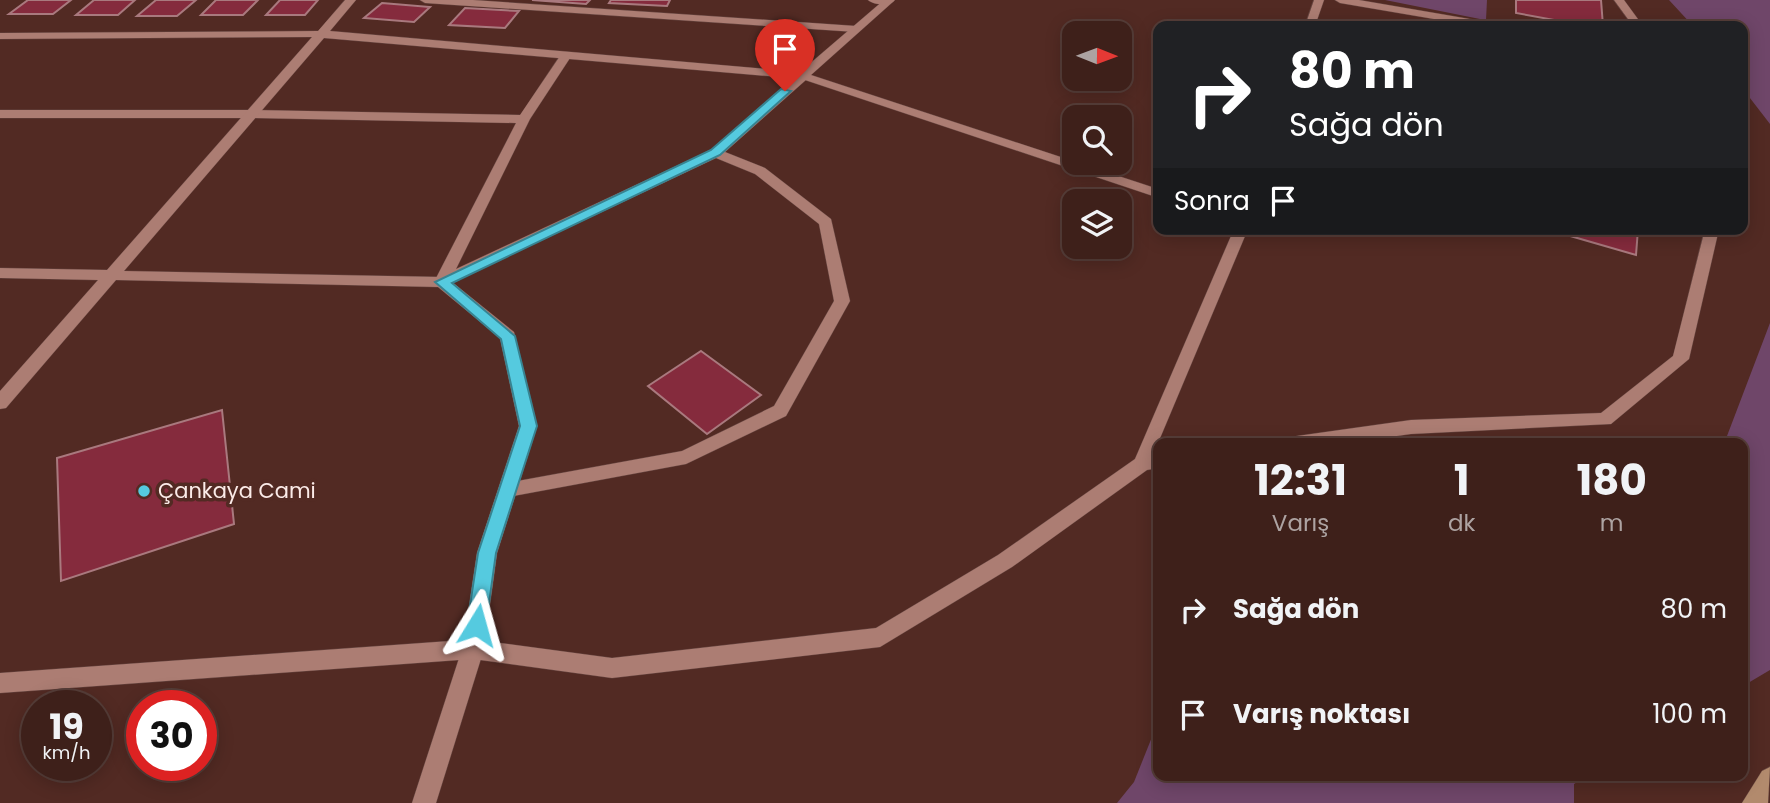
<!DOCTYPE html>
<html lang="tr">
<meta charset="utf-8">
<style>
body{margin:0;font-family:Poppins,sans-serif;background:#452823;color:#f1f3f6;height:100vh;display:flex;flex-direction:column;font-size:26px;white-space:nowrap}
*{box-sizing:border-box;margin:0}
p{font-size:23px;color:#ada3a2}
.icon{flex:none;width:38px;height:38px;fill:none;stroke:currentColor;stroke-width:2;stroke-linecap:round;stroke-linejoin:round}
.map{position:relative;flex:1;overflow:hidden}
.panel{position:absolute;left:1153px;top:438px;width:595px;height:343px;display:flex;flex-direction:column;background:#3e201a;border-radius:14px;box-shadow:0 4px 18px #0003,0 0 0 2px #573e39}
.panel>*{flex:none}
.hud{position:absolute;left:1153px;top:21px;width:595px;height:214px;border-radius:14px;box-shadow:0 4px 18px #0003,0 0 0 2px #573e39;background:#202124;color:#fff;overflow:hidden}
.needle{width:46px;rotate:91deg}
.controls{position:absolute;left:1062px;top:21px;display:grid;gap:14px}
.controls a{display:grid;place-items:center;width:70px;height:70px;border-radius:14px;background:#3e201a;box-shadow:0 4px 18px #0003,0 0 0 2px #573e39;font-size:35px}
.speed{position:absolute;left:21px;top:690px;display:flex;gap:14px;font-size:35px;font-weight:700;text-align:center}
.speed>*{display:grid;place-content:center;width:91px;height:91px;border-radius:50%;background:#3e201a;box-shadow:0 4px 18px #0003,0 0 0 2px #573e39;line-height:1}
.speed small{font-size:18px;font-weight:400}
.speed .limit{border:10px solid #d22;background:#fff;color:#111}
.pin{position:absolute;display:grid;place-items:center;width:60px;height:60px;color:#fff;margin:-72px -30px;border-radius:50% 50% 50% 0;rotate:-45deg;box-shadow:0 0 7px #0007}
.pin .icon{rotate:45deg}
.me{position:absolute;width:77px;margin:-38px;rotate:8deg;stroke-linejoin:round;filter:drop-shadow(0 0 5px #0008)}
.turn{display:flex;align-items:center;gap:24px;height:147px;padding:0 21px;font-size:32px}
.turn .icon{width:91px;height:91px;stroke-width:2.5}
.turn b{display:block;font-size:49px;line-height:60px}
.then{display:flex;align-items:center;height:66px;padding:0 21px;background:#0003;gap:14px;font-size:26px}
.eta{display:flex;justify-content:space-evenly;align-items:center;height:119px;text-align:center}
.eta b{font-size:42px;font-weight:700;line-height:49px}
ul{padding:0;list-style:none}
li{display:flex;align-items:center;gap:21px;height:105px;padding:0 21px}
li div{flex:1}
li b{display:block;font-size:26px}
li em{font-style:normal}
.map>svg:first-child{display:block}
.green{fill:#6f4669}
.building{fill:#852b3d;stroke:#a9797e;stroke-width:2}
.lines{fill:none;stroke-linecap:round;stroke-linejoin:round}
.service-casing{stroke:#654540;stroke-width:1}
.minor-casing{stroke:#654540;stroke-width:1}
.secondary-casing{stroke:#654540;stroke-width:1}
.service{fill:#ac7d73;fill-rule:evenodd}
.minor{fill:#ac7d73;fill-rule:evenodd}
.secondary{fill:#b28a6d;fill-rule:evenodd}
.route{fill:#55cadf;stroke:#378391;stroke-width:2}
.poi-dot{fill:#55cadf;stroke:#522a23;stroke-width:2.5}
.labels{text-anchor:middle;stroke-width:7;stroke-linejoin:round;paint-order:stroke}
.poi-label{font-size:21px;fill:#fbebe8;stroke:#522a23;text-anchor:start}
</style>
<div class="map">
<svg width="1770" height="803" viewBox="0 0 1770 803">
<rect width="100%" height="100%" fill="#522a23"/>
<path class="green" d="M1385 0H1487L1486 20H1485Z
M1669 0H1770V124L1743 89V26H1693Z
M1770 323V670L1743 686V443H1706L1727 436Z
M1158 722V775H1589L1574 784V803H1117L1134 782Z"/>
<path class="building" d="M28 0H71L53 14H9Z
M94 0H135L118 15H76Z
M156 0H196L177 16H137Z
M216 0H258L243 15H201Z
M280 0H318L305 15H266Z
M532 0H590L586 4Z
M611 0H670L667 6 609 3Z
M1516 0H1601L1603 26H1587L1516 13Z
M382 3 430 7 414 22 364 18Z
M465 8 519 11 505 28 449 25Z
M1546 229H1638L1636 255Z
M701 351 761 395 707 434 648 386Z
M222 410 234 524 61 581 57 458Z"/>
<g class="lines">
<defs>
<path id="service" d="M420 0H473L856 26 862 29 856 32 425 3Z
M868 0H894V1C889 6 873 5 868 0Z
M562 53 572 55 530 119 456 269 711 150 803 72 807 73V79L725 152 765 168 831 219 850 301 786 416 686 464 508 497 501 494 499 489 501 484 682 451 774 406 834 301 819 224 755 174 716 158 442 287 434 282 516 123 252 118H0V110H252L520 115Z
M473 639 481 642 484 649 436 803H412L462 649 465 642Z"/>
<path id="minor" d="M345 0H356L330 31 800 72 884 0H895L811 75 1158 189V197L1153 196 802 79 324 38 124 271 442 277 447 278 514 332 537 426 497 553 485 641 612 658 876 628 998 555 1135 459 1234 229H1248L1158 443 1155 454H1158V468L1147 470 1012 567 880 647 612 678 473 659 0 693V673L464 640 477 553 519 426 500 338 438 287 116 280 6 408 0 409V391L98 280 0 278V268L107 270 312 37 0 39V33L318 31Z
M1314 0H1324L1315 26H1305Z
M1335 0H1359L1493 23 1499 26H1475L1340 3Z
M1614 0H1624L1643 26H1633Z
M1705 229H1719L1689 359 1611 424 1411 434 1347 443H1288L1291 438 1297 436 1411 420 1601 413 1673 356Z"/>
<path id="secondary" d="M1770 767 1768 803H1742L1762 771Z"/>
</defs>
<use href="#service" class="service-casing"/>
<use href="#minor" class="minor-casing"/>
<use href="#secondary" class="secondary-casing"/>
<use href="#service" class="service"/>
<use href="#minor" class="minor"/>
<use href="#secondary" class="secondary"/>
</g>
<path class="route" d="M781 89 791 91 720 155 452 283 515 336 537 426 496 553 486 625 483 631 477 633 470 631 467 625 478 553 520 426 501 339 435 282 711 150Z"/>
<circle class="poi-dot" cx="144" cy="491" r="7"/>
<g class="labels">
<g class="poi-label">
<text x="158" y="498">Çankaya Cami</text>
</g>
</g>
</svg>
<div class="controls">
<a><svg class="needle" viewBox="-14 -14 28 28"><path d="M0-13l5 13h-10z" fill="#e53935"/><path d="M0 13l5-13h-10z" fill="#ada3a2"/></svg></a>
<a><svg class="icon" aria-label="search" viewBox="0 0 24 24"><circle cx="10" cy="10" r="6"/><path d="M15 15l6 6"/></svg></a>
<a><svg class="icon" aria-label="layers" viewBox="0 0 24 24"><path d="M12 4l9 5-9 5-9-5zM3 14l9 5 9-5"/></svg></a>
</div>
<div class="speed"><div>19<small>km/h</small></div><div class="limit">30</div></div>
<div class="pin" style="left:785px;top:91px;background:#d93025"><svg class="icon" aria-label="arrive" viewBox="0 0 24 24"><path d="M6 21V4h12l-3 4 3 4H6"/></svg></div>
<svg class="me" style="left:477px;top:625px" viewBox="-20 -20 40 40"><path d="M0-17L14 15 0 8-14 15z" fill="#55cadf" stroke="#fff" stroke-width="4"/></svg>
<div class="hud">
<div class="turn"><svg class="icon" aria-label="right" viewBox="0 0 24 24"><path d="M7 20v-9h11M14 6l5 5-5 5"/></svg><div><b>80 m</b>Sağa dön</div></div>
<div class="then">Sonra<svg class="icon" aria-label="arrive" viewBox="0 0 24 24"><path d="M6 21V4h12l-3 4 3 4H6"/></svg></div>
</div>
<section class="panel">
<div class="eta">
<div><b>12:31</b><p>Varış</p></div>
<div><b>1</b><p>dk</p></div>
<div><b>180</b><p>m</p></div>
</div>
<ul>
<li><svg class="icon" aria-label="right" viewBox="0 0 24 24"><path d="M7 20v-9h11M14 6l5 5-5 5"/></svg><div><b>Sağa dön</b></div><em>80 m</em></li>
<li><svg class="icon" aria-label="arrive" viewBox="0 0 24 24"><path d="M6 21V4h12l-3 4 3 4H6"/></svg><div><b>Varış noktası</b></div><em>100 m</em></li>
</ul>
</section>
</div>
